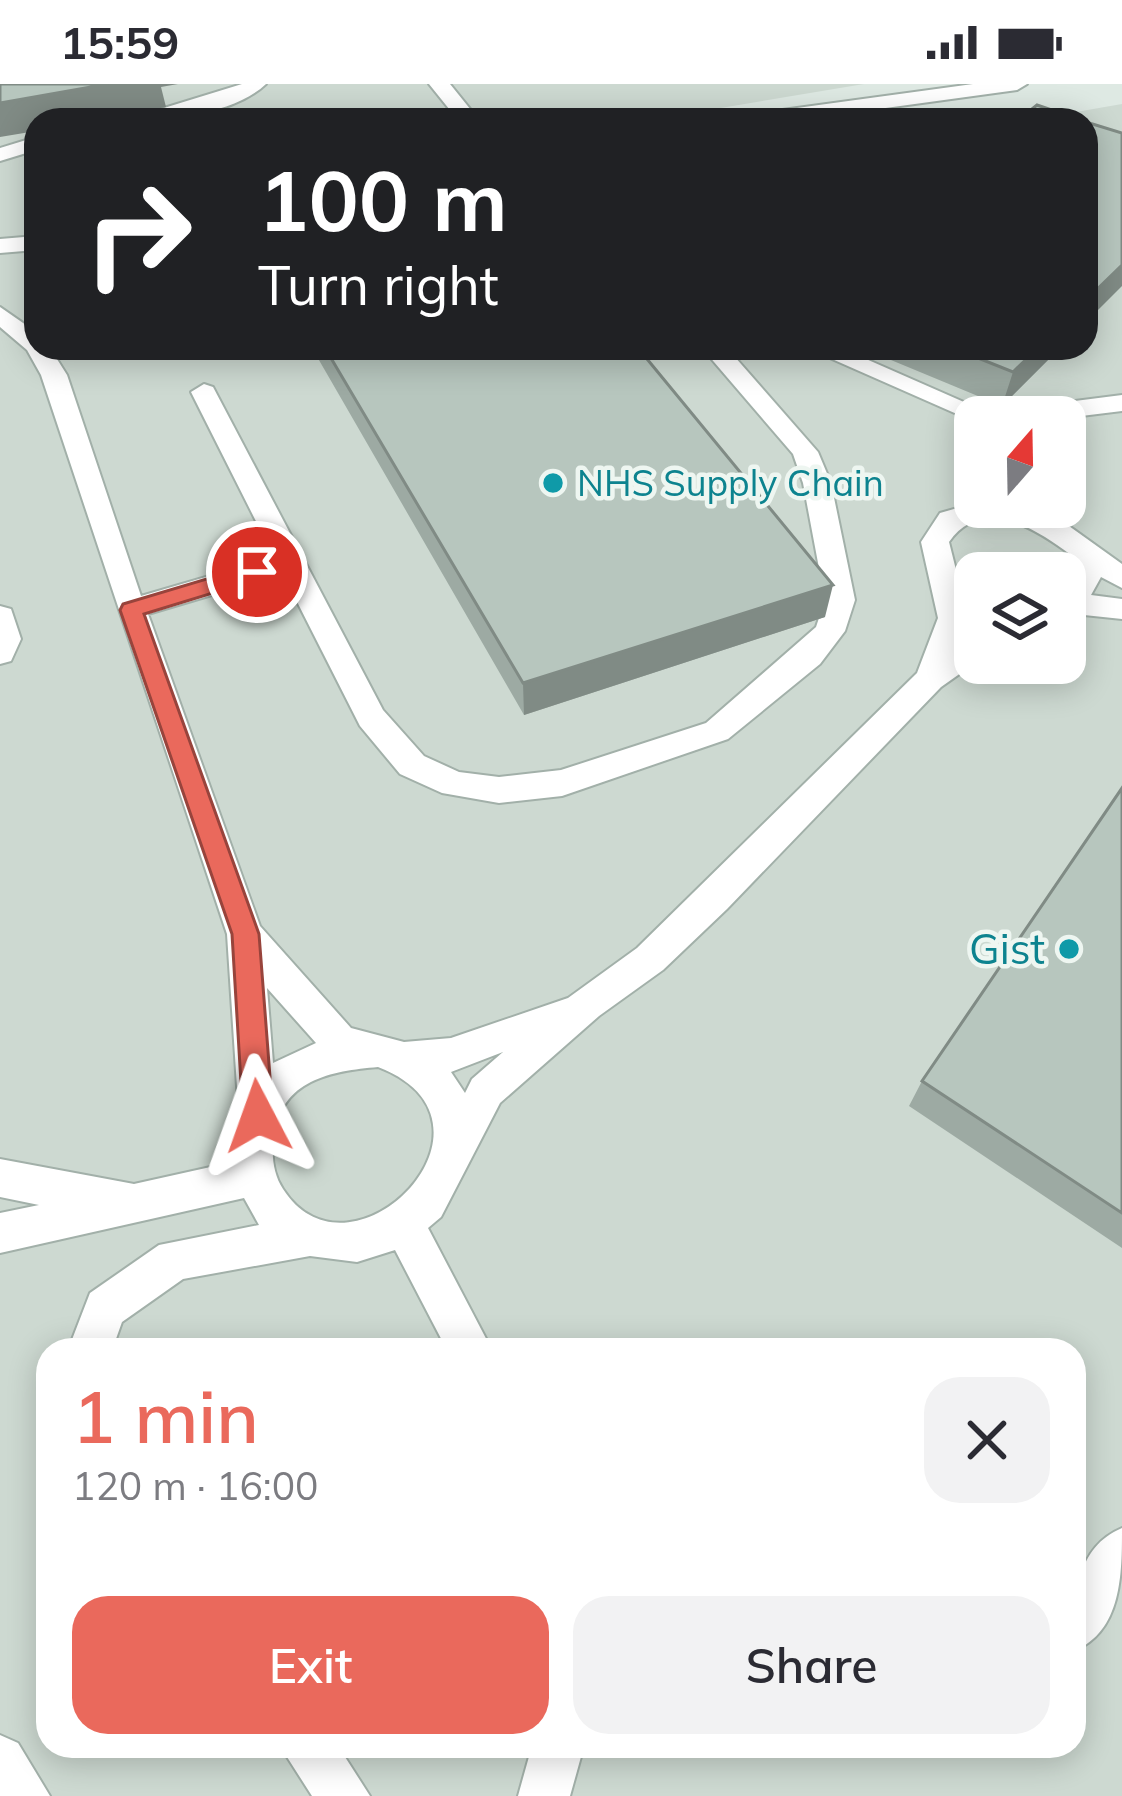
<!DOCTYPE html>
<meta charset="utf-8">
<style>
body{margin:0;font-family:Mulish,sans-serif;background:#f2f2f3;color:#2b2b33;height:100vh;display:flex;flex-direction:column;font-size:45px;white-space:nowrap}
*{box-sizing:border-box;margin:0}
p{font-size:39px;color:#7c7c81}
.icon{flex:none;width:66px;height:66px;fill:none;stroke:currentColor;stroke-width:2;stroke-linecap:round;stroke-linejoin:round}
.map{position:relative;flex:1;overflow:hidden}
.panel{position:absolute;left:36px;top:1254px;width:1050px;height:420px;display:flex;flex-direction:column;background:#fff;border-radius:36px;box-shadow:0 6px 30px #0003}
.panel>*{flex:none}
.banner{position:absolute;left:24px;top:24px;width:1074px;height:252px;border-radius:36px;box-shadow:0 6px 30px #0003;background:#202124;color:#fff;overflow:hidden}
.needle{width:78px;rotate:20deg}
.controls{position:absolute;left:954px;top:312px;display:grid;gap:24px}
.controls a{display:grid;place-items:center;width:132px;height:132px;border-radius:24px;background:#fff;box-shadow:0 6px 30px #0003;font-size:60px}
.pin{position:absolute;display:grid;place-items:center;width:102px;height:102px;color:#fff;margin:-51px;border:6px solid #fff;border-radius:50%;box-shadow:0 3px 12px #0007}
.me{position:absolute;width:132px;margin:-66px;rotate:356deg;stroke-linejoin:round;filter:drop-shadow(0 0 9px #0008)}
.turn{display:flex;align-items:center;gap:42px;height:252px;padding:0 36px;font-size:54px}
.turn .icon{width:156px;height:156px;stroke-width:2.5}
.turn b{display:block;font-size:84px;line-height:102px}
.round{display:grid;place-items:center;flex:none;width:126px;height:126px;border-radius:36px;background:#f2f2f3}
.headline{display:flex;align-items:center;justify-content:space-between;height:204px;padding:0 36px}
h1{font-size:72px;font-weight:600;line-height:90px;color:#ea695c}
.cta{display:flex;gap:24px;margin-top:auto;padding:24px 36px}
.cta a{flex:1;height:138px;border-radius:36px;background:#ea695c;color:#fff;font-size:48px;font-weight:600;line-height:138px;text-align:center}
.cta a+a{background:#f2f2f3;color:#2b2b33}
.status{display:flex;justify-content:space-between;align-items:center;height:84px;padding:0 60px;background:#fff;direction:ltr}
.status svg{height:33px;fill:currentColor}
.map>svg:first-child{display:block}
.built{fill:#cdd9d1;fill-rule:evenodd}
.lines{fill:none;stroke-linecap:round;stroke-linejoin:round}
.minor-casing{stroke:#a2b0a9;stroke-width:4}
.minor{fill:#fff;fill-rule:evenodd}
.wall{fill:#9daaa3}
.shaded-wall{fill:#808b85}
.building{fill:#b7c6be;stroke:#808b85;stroke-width:3}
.route{fill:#ea695c;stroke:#98443c;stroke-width:3}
.culture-dot{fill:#0f9aa8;stroke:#eef6f1;stroke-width:4.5}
.labels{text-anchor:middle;stroke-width:9;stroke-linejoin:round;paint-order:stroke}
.far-culture-label{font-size:36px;fill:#0d838f;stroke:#eef6f1;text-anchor:start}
.culture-label{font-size:42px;fill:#0d838f;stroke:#eef6f1;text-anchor:end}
</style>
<div class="status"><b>15:59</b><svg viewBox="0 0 49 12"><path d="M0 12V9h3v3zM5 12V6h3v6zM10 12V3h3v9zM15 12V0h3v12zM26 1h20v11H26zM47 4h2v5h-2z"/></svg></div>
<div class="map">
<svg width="1122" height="1712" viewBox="0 0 1122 1712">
<rect width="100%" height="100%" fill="#dee9e3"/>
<path class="built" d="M0 0H864L649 36H36V264H1086V36H1030L1122 20V1712H0ZM975 333H1065V423H975ZM975 489H1065V579H975ZM48 1266H1074V1662H48Z"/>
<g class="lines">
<defs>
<path id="minor" d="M242 0H266C233 31 168 36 125 36Z
M429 0H450L479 36H458Z
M973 0H1027L1017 6 798 36H743L753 30Z
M36 53V66L0 77V64Z
M36 152V166L0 169V155Z
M0 223 36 248V264H50L67 291 141 512 274 473 191 308 204 300 213 303 383 626 424 672 459 688 499 693 561 686 706 639 816 543 825 516 803 399 793 370 702 264H727L818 368 831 399 855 516 845 547 820 580 728 655 562 712 499 719 442 709 400 690 360 642 283 490 148 530 260 842 351 944 404 958 451 954 568 914 637 864 917 589 938 534 921 458 940 429 975 419 1034 423 1048 427 1122 480V504L1101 493 1091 511 1122 515V535L1065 529 1071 471C1036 445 982 410 949 458L968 534 958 560 975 553V579L941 603 727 825 663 886 599 932 500 1019 441 1133 428 1144 492 1266H447L395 1166 357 1178 310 1172 183 1195 122 1238 112 1266H68L90 1209 159 1161 259 1141 244 1114 0 1169V1129L39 1121 0 1113V1075L134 1100 233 1078 239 1033 227 850 41 291 27 266 0 243ZM267 904 316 959 273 979ZM503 968 472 995 465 1009 451 988ZM378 983C521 1038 351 1211 283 1105 273 1090 271 1070 274 1052 281 996 331 987 378 983Z
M807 264H841L998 333H975V338Z
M1122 311V327L1065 334 999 333 1012 325Z
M0 522 11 525 21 555 11 577 0 580Z
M1122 1444C1122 1490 1122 1547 1074 1567 1074 1521 1072 1465 1122 1444Z
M0 1651 18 1659 50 1712H0Z
M280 1662H338L370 1712H312Z
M532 1662H584L570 1712H518Z"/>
</defs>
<use href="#minor" class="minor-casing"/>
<use href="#minor" class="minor"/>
</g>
<path class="wall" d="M312 264H638L825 533 524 631Z
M862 264H1060L1002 322Z
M1122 704V1164L909 1022 922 997Z"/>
<path class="shaded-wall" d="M108 0H178L161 3 166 23 96 36H36V47L0 53V19Z
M1122 181V202L1086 238V216Z
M1038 264H1060L1002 322 1013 288Z
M833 501 825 533 524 631 523 599Z"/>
<path class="building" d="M0 0H108L0 19Z
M1037 21 1081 36H1018Z
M1086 38 1122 49V181L1086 216Z
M325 264H638L833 501 523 599Z
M953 264H1038L1013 288Z
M1122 704V1129L922 997Z"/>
<path class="route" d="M257 480 265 483V493L144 530 259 850 273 1032 258 1045 243 1032 232 850 120 526 123 520Z"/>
<g class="culture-dot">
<circle cx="553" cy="399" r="12"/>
<circle cx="1069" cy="865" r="12"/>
</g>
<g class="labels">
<g class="far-culture-label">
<text x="577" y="412">NHS Supply Chain</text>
</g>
<g class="culture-label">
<text x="1045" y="880">Gist</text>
</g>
</g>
</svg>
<div class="controls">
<a><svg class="needle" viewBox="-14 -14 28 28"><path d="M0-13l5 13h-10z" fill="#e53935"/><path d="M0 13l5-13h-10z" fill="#7c7c81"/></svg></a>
<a><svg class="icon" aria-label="layers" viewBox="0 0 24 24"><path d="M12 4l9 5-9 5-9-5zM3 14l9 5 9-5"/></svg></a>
</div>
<div class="pin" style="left:257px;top:488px;background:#d93025"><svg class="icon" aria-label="arrive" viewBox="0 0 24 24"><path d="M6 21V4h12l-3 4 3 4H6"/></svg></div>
<svg class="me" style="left:258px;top:1032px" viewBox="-20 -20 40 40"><path d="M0-17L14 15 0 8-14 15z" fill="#ea695c" stroke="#fff" stroke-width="4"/></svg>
<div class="banner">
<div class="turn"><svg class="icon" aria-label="right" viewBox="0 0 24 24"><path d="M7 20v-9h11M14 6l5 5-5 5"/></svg><div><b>100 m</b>Turn right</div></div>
</div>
<section class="panel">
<div class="headline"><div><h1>1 min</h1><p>120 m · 16:00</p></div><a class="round"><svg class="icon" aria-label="close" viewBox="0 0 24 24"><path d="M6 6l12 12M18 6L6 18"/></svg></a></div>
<div class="cta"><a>Exit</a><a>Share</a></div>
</section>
</div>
